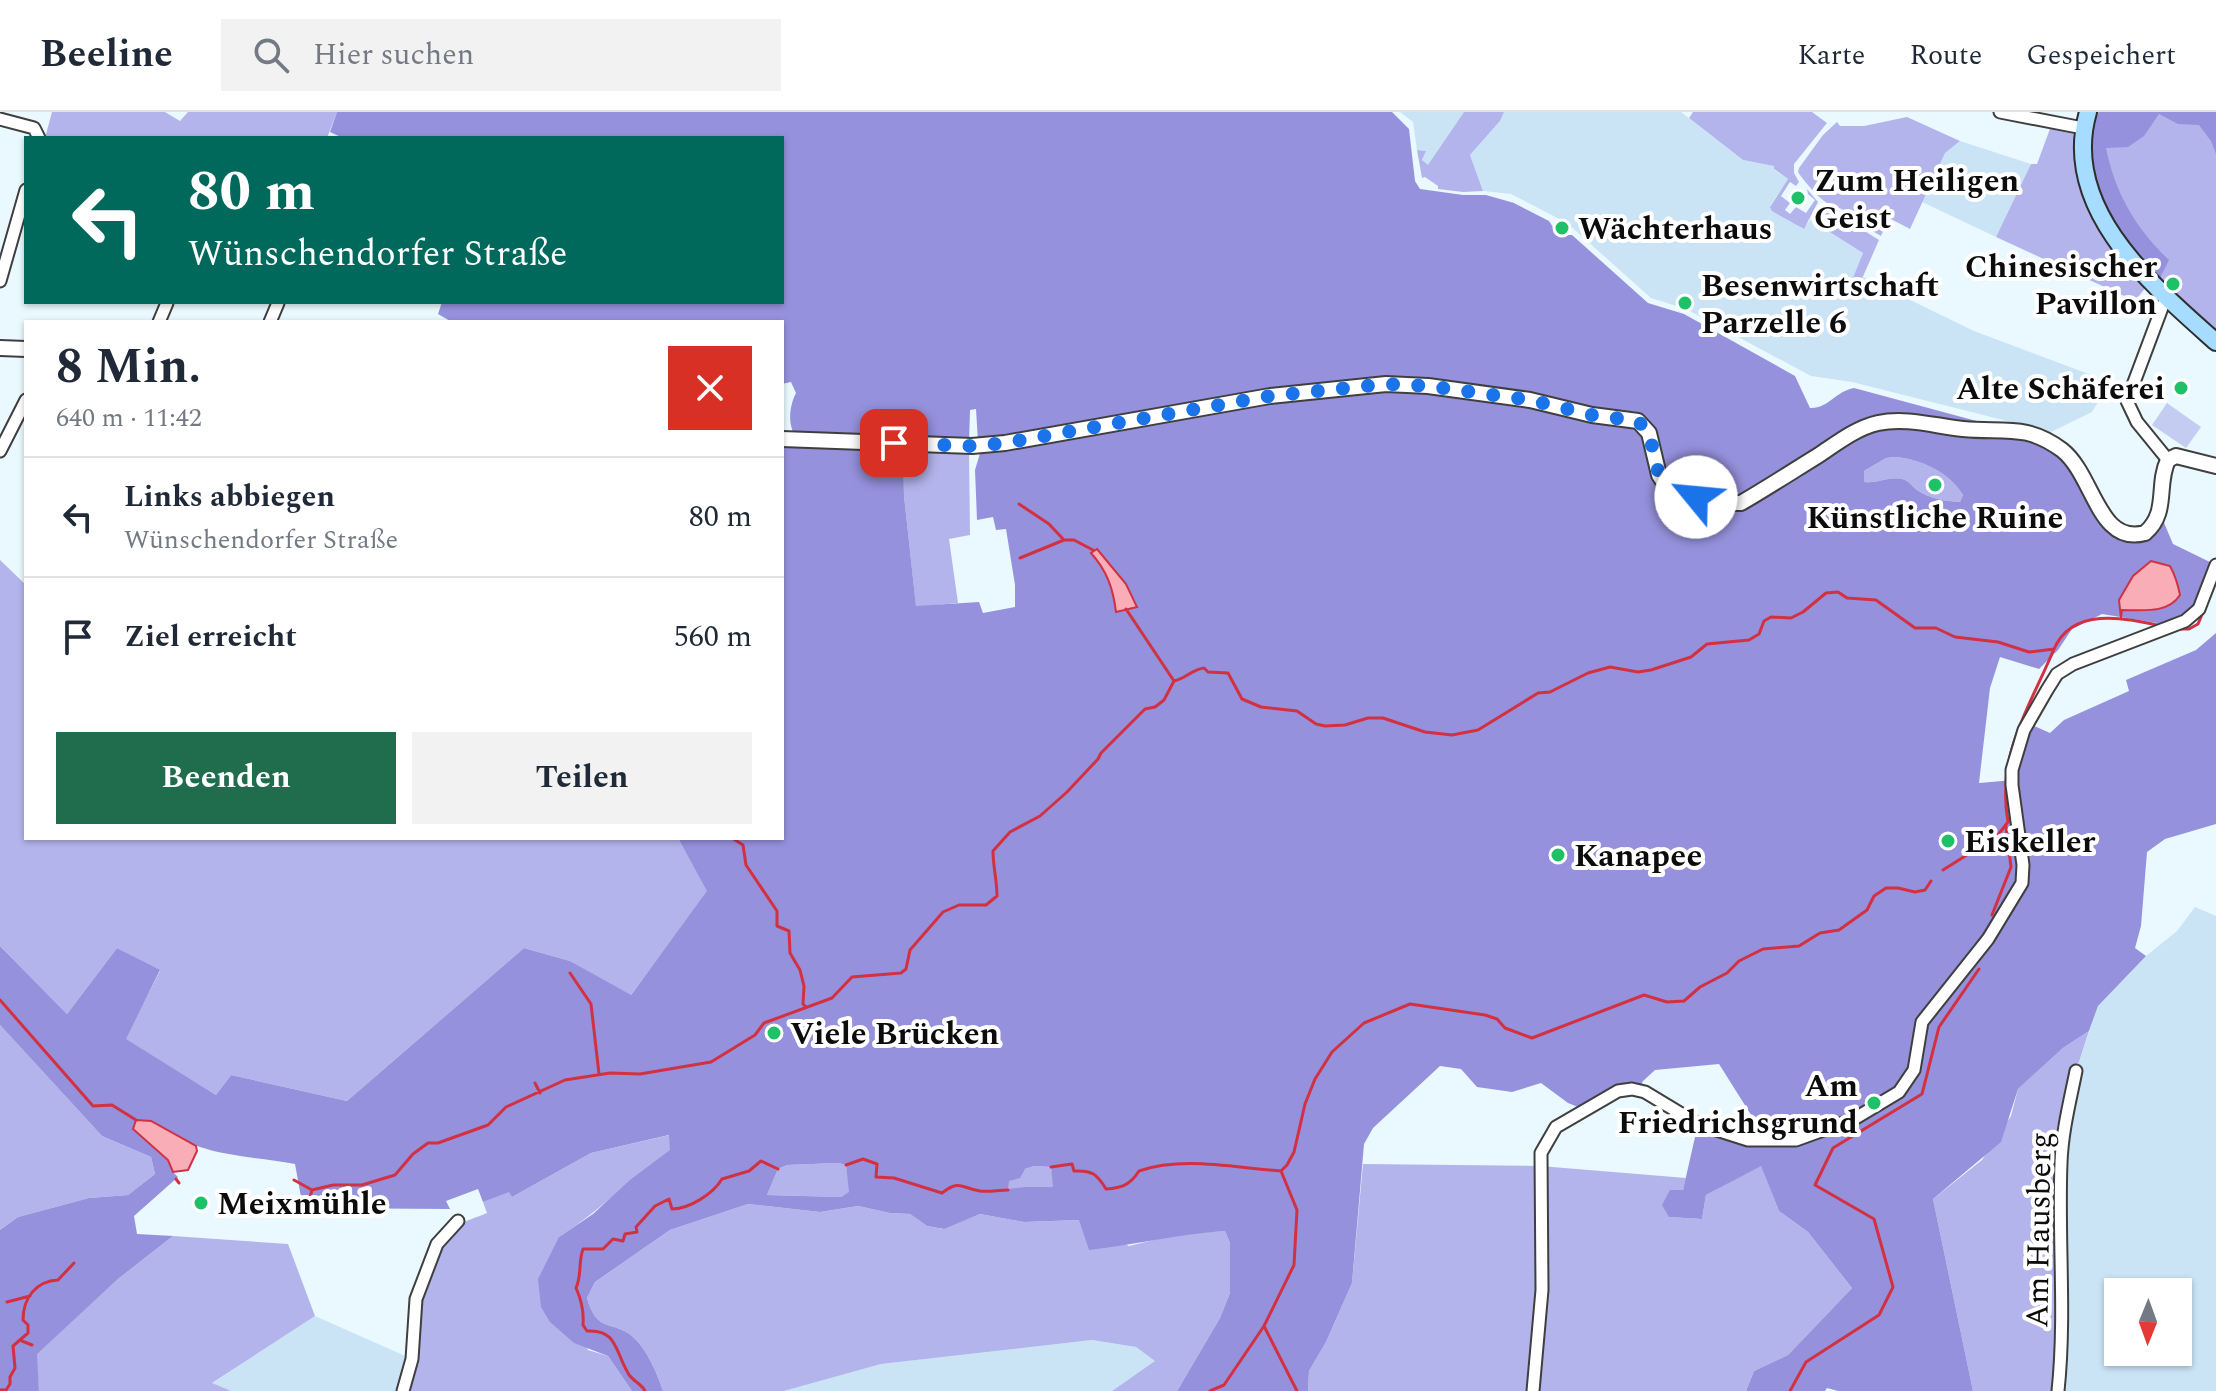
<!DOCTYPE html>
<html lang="de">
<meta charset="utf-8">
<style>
body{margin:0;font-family:Spectral,serif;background:#f2f2f3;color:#1f2937;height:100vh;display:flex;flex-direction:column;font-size:30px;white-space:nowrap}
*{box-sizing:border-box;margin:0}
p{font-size:26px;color:#747a83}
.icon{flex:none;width:44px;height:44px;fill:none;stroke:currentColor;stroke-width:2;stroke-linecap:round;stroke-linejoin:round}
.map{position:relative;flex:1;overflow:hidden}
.side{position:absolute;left:24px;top:208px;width:760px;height:520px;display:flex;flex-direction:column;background:#fff;border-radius:0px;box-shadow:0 2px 6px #0004}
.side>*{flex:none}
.top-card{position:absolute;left:24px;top:24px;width:760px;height:168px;border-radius:0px;box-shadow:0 2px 6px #0004;background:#00695c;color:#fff;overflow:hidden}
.needle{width:52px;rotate:181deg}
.fabs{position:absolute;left:2104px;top:1166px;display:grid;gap:16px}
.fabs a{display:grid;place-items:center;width:88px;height:88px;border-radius:0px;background:#fff;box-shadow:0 2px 6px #0004;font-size:40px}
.pin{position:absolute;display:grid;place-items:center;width:68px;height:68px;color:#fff;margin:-34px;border-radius:16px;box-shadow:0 4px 12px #0006}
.me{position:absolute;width:88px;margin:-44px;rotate:298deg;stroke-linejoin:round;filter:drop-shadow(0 0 6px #0008)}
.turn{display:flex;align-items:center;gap:28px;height:168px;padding:0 32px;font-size:36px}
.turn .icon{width:104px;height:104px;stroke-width:2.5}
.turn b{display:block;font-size:56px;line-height:68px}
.round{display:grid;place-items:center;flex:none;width:84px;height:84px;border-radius:0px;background:#f2f2f3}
.headline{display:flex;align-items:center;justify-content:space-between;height:136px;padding:0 32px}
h1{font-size:48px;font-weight:700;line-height:60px}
.cta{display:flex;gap:16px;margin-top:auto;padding:16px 32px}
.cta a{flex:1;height:92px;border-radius:0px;background:#1f6d4d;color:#fff;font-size:32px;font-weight:700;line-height:92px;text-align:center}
.cta a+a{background:#f2f2f3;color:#1f2937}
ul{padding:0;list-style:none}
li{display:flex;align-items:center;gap:24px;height:120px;padding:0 32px;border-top:2px solid #e0e1e3}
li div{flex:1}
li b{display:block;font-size:30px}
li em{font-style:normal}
header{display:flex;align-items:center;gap:48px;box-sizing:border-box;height:112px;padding:0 40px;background:#fff;border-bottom:2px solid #e0e1e3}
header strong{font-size:38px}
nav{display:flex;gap:44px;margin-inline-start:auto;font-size:28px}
.search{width:560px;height:72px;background:#f2f2f3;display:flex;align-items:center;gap:20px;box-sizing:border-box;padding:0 28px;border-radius:0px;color:#747a83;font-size:30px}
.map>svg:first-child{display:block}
.farmland{fill:#cae4f6;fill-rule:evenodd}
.green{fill:#b3b4eb}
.forest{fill:#9591dc;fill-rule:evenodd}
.pitch{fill:#c5ccf1}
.water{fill:#f9adb6;stroke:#d33141;stroke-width:2}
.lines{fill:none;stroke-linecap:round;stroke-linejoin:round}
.stream{stroke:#d33141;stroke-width:3}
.minor-casing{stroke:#3f3f3f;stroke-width:15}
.tertiary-casing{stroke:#3f3f3f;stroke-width:18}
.secondary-casing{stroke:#2e2e2e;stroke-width:20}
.minor{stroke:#fff;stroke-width:11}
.tertiary{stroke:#fff;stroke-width:14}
.secondary{stroke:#a5dcff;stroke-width:16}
.route{stroke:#1a73e8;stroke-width:14;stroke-dasharray:0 25.2}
.poi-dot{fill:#1ec168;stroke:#fff;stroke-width:3}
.labels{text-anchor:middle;stroke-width:8;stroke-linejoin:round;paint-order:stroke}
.poi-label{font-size:32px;font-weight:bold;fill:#0c0c0c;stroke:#fff;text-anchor:start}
.street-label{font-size:32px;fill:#0c0c0c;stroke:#fff}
</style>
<header>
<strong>Beeline</strong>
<div class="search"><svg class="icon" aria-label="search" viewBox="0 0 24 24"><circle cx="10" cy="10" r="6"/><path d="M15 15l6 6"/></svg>Hier suchen</div>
<nav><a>Karte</a><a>Route</a><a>Gespeichert</a></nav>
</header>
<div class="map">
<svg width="2216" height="1279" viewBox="0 0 2216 1279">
<rect width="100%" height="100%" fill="#eaf9ff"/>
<path class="farmland" d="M1400 0H1464L1428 54 1422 48 1426 39 1417 38 1413 10Z
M1504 0H1681L1743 48 1775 54 1774 58 1788 67 1770 94 1803 117 1810 108 1863 141 1854 166 1861 169 1863 165 1974 219 2110 270 2092 300 2051 320 1852 270 1811 264 1686 197 1651 186 1567 111 1511 82 1483 79 1470 43 1500 9Z
M1960 29 2031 52 1996 125 1922 90 1945 41Z
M2195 795 2216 804V1279H2058L2061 1050 2076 959 2098 894 2146 844 2177 819ZM2118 1180H2178V1240H2118Z
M315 1204 412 1247 403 1279H231L211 1272Z
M1092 1228 1136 1235 1156 1249 1112 1279H784L881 1252Z"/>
<path class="green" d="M52 0H165L180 9 188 0H337L327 26H45Z
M1464 0H1504L1500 9 1470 43 1483 79 1463 80 1438 77V74L1425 65 1422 66 1417 38 1426 39 1422 48 1428 53Z
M1693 0H1812L1827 11 1794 52V61L1799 70 1796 74 1790 70 1781 84 1790 91 1785 98 1790 102 1796 95 1806 101 1815 88 1808 82 1807 77 1818 90 1804 117 1772 99 1770 95 1788 67 1774 57V54L1743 48 1689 6Z
M2096 0H2216V219C2161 170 2097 115 2094 36 2093 24 2091 12 2096 0Z
M1907 5 1960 29 1945 41 1910 117 1889 106 1881 124 1850 106C1845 96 1838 96 1829 92 1820 88 1803 68 1798 60L1799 56 1823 23 1837 10 1840 14H1864Z
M2051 14 2073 20C2079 81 2103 133 2146 175L2135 189 1996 125 2031 52H2037Z
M1822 92 1829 97 1827 100 1844 111 1847 108 1879 128 1861 169 1853 166 1863 141 1820 114 1822 110 1816 105Z
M903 335 969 338 970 423 949 427 958 491 916 495 904 384Z
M1895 345C1921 347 1950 361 1963 383L1960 390C1945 389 1930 387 1917 378 1912 374 1908 368 1902 367 1888 364 1877 372 1864 370V359L1886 346Z
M0 448 26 473V726H678L708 779 630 884 570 849 524 836 347 989 231 963 216 983 125 927 160 859 117 836 67 902 0 834Z
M0 913 102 1024 151 1045 155 1062 128 1083 89 1086 18 1105 0 1118Z
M2089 919 2076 959 2066 1008 2057 1279H1973L1933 1087 1982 1048 2011 1004 2018 977 2063 936Z
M670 1023 671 1038C632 1066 599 1099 559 1125L588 1238 608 1244 632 1279H403C411 1235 421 1143 458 1114 466 1108 478 1105 487 1101L483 1090 510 1079 512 1085 591 1041Z
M838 1051 846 1053 850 1080 841 1085 767 1083 778 1057 787 1053Z
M1363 1052 1540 1054 1686 1066 1683 1078 1669 1105 1702 1107 1706 1083 1761 1053 1779 1099 1808 1120 1852 1176 1788 1243 1754 1259 1746 1279H1308L1309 1259 1326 1230 1352 1171Z
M1034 1054 1051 1055 1054 1076 1024 1075 1008 1078V1069L1025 1057Z
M748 1092 820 1100 858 1094 890 1101 910 1102 927 1114 943 1117 980 1102 1024 1110 1080 1108 1129 1134 1178 1122 1225 1119 1230 1131V1181L1220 1206 1177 1279H1112L1155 1249 1136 1235 1092 1228 881 1252 784 1279H663C657 1261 647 1237 632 1224 613 1208 597 1222 587 1186L595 1170 670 1118Z
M173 1124 288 1132 315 1204 212 1271 231 1279H39L36 1242 118 1167Z"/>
<path class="forest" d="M337 0H1392L1409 17 1415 69 1420 77 1463 83H1486L1514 91 1549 109 1558 123H1572L1648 191 1684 202 1795 264 1810 296C1828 297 1836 279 1854 276L1984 311 1889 306 1742 386 1725 389 1667 369 1648 313 1427 269 978 330 976 297 970 298 969 330 795 323C787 312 790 292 796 281L791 270 782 272V210H452L438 202 442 190H782V26H343L330 20Z
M2099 0H2216V42L2211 29 2199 13 2178 12 2159 2 2144 24 2128 35 2106 36C2115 81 2136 117 2169 148L2159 168C2122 135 2071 49 2099 0Z
M1424 277 1629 311 1643 319 1654 361 1726 397 1849 327 1879 314 2029 325 2070 350 2119 425 2162 406 2173 432 2216 453 2199 497 2175 514 2102 502 2072 517 2058 538 2039 557 2000 545 1990 576 1979 671 2014 668 2032 613 2050 621 2064 608 2129 579 2126 568 2196 538 2216 521V712L2165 727 2147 740 2141 814 2135 836 2146 844 2098 894 2089 919 2063 936 2018 977 2001 1030 1933 1087 1973 1279H1838L1827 1276 1825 1279H1746L1754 1259 1788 1243 1852 1176 1808 1120 1779 1099 1761 1054 1706 1083 1702 1107 1669 1105 1662 1093 1670 1078H1683L1698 1012 1749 1028 1753 1006 1719 952 1655 958 1642 970 1645 980 1632 977 1583 997 1568 991 1541 971 1512 980 1477 975 1461 957 1440 954 1373 1016 1364 1032 1352 1171 1326 1230 1309 1259 1308 1279H1177L1220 1206 1230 1181V1131L1225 1119C1178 1122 1135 1133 1089 1138L1079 1108 1024 1110 980 1102 944 1117 927 1114 910 1102 890 1101 858 1094 820 1100 748 1092 670 1118 595 1170 587 1186C597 1222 613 1208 632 1224 647 1237 657 1261 663 1279H632L608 1244 574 1231 550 1210 541 1195 538 1167 559 1125 593 1102 630 1068 670 1038 669 1023 591 1041 512 1085 509 1080 483 1090 478 1077 446 1089 450 1097 303 1096 295 1052C264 1046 230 1045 200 1035 178 1027 160 1009 137 1008L133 1017 169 1048 173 1060 178 1065 134 1104 137 1122 173 1124 118 1167 37 1242 39 1279H0V1118L18 1105 89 1086 128 1083 155 1062 151 1045 102 1024 0 913V834L67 902 117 836 160 858 126 927 216 983 231 963 347 989 524 836 570 849 631 883 707 779 678 726H782V331L903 335 904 384 916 494 979 490 983 501 1015 495V473L1006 417 996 418 993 405 977 408 975 358 981 338 1301 283ZM1895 345C1921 347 1950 361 1963 383L1960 390C1945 389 1930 387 1917 378 1912 374 1908 368 1902 367 1888 364 1877 372 1864 370V359L1886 346ZM2151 449 2170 454C2175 463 2178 473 2180 483L2176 489 2119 488 2133 464ZM838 1051 846 1053 849 1080 841 1085 767 1083 778 1057 787 1053ZM1034 1054 1051 1055 1053 1075H1024L1008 1077 1009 1069 1020 1066 1025 1057Z"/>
<path class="pitch" d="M2167 291 2201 315 2186 336 2152 313Z"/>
<path class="water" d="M1097 437 1126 472 1137 495 1116 500C1113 476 1107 459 1091 441Z
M2151 449 2170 454C2175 463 2178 473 2180 483 2168 502 2142 498 2122 498L2121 506 2119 488 2133 464Z
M136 1008 151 1009 196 1034 197 1039 188 1058 173 1060 168 1048 133 1017Z"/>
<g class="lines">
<path class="stream" d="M1019 392 1049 412 1064 428H1074L1093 438
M1020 446 1064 428
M1126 497 1174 569
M2173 517H2189L2198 512 2216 469
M732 726 743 733 746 753 777 799V814L789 819 790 841 800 858 804 874 803 892 806 895
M1943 758 1997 724 2008 710C1996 642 2029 597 2054 537
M1992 803 2011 755 2006 715
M570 861 591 892 599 962
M0 888 93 994 112 993 136 1008
M535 971 540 981
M846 1053 863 1047 877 1052 876 1065 894 1066 942 1081C960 1067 961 1076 980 1079 989 1080 999 1078 1008 1078
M1051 1055 1072 1052 1074 1059C1092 1058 1097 1062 1106 1077 1122 1076 1130 1073 1139 1059 1183 1044 1235 1056 1281 1059L1287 1053 1294 1040 1305 992 1315 967 1332 940 1364 911 1410 892 1485 903 1497 907 1505 916 1532 926 1644 883 1667 890 1684 889 1700 875 1727 861 1739 849 1763 837 1799 834 1820 821 1839 818 1867 798 1874 784 1886 776H1898L1915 780 1925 778 1931 769
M176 1067 179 1071
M294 1068 312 1078 333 1073H362L395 1063 413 1042 428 1031H438L488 1013 506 995 565 968 610 961 640 962 711 950 755 923 764 911 832 886 852 865 901 861 906 857 910 838 943 800 959 793H986L997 784C997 768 993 755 993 739L1010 720 1040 704 1067 680 1098 647 1101 641 1145 597 1155 595 1164 588 1174 569C1185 567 1193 557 1204 556L1208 560 1228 561 1242 587 1261 595 1297 599 1316 612 1325 614 1345 613 1368 606H1383L1425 620 1452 623 1478 618 1538 581 1550 580 1588 561 1610 555 1638 560 1651 558 1691 545 1707 532 1749 528 1759 522 1764 509 1771 505 1791 506 1803 500 1826 481 1838 480 1847 486 1876 488 1915 516H1936L1955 525 1998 530 2029 540 2054 537C2073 494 2125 506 2162 514
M306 1100 312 1078
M7 1190 30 1184
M1264 1214 1297 1279
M22 1229 32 1233
M0 1278H6L10 1272V1265L15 1256 13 1234 28 1221V1213L23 1208C23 1186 36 1169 58 1168L74 1151
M645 1279C641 1271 632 1269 628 1261 615 1239 617 1217 587 1219L583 1213C584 1201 581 1187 576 1176 582 1163 578 1151 583 1137H603L613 1127 623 1129 625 1122 637 1120 636 1115 655 1094 669 1087 672 1097C689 1097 713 1082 722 1067L749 1059 761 1049 778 1057
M1210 1279 1224 1273 1264 1214 1294 1153 1297 1098 1281 1059
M1790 1279 1806 1250 1879 1203 1893 1175 1874 1107 1815 1073 1833 1036 1922 982 1939 915 1979 857"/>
<defs>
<path id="minor" d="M2000 0 2083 16
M0 7 34 16 39 26
M0 169 26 78
M2166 185 2127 289 2137 310 2168 348
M159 210 167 191
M270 210 278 191
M0 339 26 288
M403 1279 412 1247 416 1187 437 1132 458 1109
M1533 1279 1542 1178 1541 1041 1556 1015 1618 979 1632 977 1645 980 1698 1012 1748 1028H1796L1854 1007 1899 980 1914 958 1922 910 1988 827 2022 771 2023 753 2012 673V658L2024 618 2047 578 2057 562 2073 552 2185 509 2199 497 2216 453
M2058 1279C2066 1203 2058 1127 2061 1051 2062 1020 2070 989 2076 959"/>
<path id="tertiary" d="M0 236 26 237
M782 327 972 334 1005 331 1270 284 1386 272 1428 274 1530 288 1592 303 1638 309 1649 321 1659 363 1665 372 1675 378 1720 391H1741C1767 376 1793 359 1819 343 1837 331 1856 316 1878 311 1906 305 1935 314 1963 317 2002 321 2026 311 2062 338 2094 363 2098 434 2145 421 2169 401 2156 373 2168 348L2176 344 2216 354"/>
<path id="secondary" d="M2088 0C2060 97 2152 173 2216 230"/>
</defs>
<use href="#minor" class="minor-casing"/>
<use href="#tertiary" class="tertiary-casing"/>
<use href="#secondary" class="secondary-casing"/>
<use href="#minor" class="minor"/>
<use href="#tertiary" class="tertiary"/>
<use href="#secondary" class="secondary"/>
</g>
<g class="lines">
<path class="route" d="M894 331 972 334 1005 331 1270 284 1386 272 1428 274 1530 288 1592 303 1638 309 1649 321 1659 363 1665 372 1696 385"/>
</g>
<g class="poi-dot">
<circle cx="1798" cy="86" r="8"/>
<circle cx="1562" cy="116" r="8"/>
<circle cx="2173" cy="172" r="8"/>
<circle cx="1685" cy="191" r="8"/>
<circle cx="2181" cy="276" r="8"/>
<circle cx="1935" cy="373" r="8"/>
<circle cx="1948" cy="729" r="8"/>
<circle cx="1558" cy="743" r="8"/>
<circle cx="774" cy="921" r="8"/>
<circle cx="1874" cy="991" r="8"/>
<circle cx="201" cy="1091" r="8"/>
</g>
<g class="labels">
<g class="poi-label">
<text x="1814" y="79">Zum Heiligen<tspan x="1814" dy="37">Geist</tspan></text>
<text x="1578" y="127">Wächterhaus</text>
<text x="2157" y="165" text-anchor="end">Chinesischer<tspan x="2157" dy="37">Pavillon</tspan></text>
<text x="1701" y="184">Besenwirtschaft<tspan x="1701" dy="37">Parzelle 6</tspan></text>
<text x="2165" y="287" text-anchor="end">Alte Schäferei</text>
<text x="1935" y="416" text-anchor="middle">Künstliche Ruine</text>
<text x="1964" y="740">Eiskeller</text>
<text x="1574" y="754">Kanapee</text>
<text x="790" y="932">Viele Brücken</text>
<text x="1858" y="984" text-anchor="end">Am<tspan x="1858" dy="37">Friedrichsgrund</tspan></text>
<text x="217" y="1102">Meixmühle</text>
</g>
<g class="street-label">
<text transform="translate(2038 1118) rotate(-89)" y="11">Am Hausberg</text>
</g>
</g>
</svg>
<div class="fabs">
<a><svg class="needle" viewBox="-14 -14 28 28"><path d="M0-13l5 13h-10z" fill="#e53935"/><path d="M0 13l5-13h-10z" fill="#747a83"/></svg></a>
</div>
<div class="pin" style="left:894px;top:331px;background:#d93025"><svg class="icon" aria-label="arrive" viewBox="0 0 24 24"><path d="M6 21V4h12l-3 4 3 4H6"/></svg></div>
<svg class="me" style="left:1696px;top:385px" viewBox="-20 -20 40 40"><circle r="19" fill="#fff"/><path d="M0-13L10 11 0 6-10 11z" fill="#1a73e8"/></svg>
<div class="top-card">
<div class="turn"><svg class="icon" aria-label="left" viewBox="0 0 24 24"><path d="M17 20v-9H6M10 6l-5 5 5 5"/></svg><div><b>80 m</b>Wünschendorfer Straße</div></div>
</div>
<section class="side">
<div class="headline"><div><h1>8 Min.</h1><p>640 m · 11:42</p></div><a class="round" style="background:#d93025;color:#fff"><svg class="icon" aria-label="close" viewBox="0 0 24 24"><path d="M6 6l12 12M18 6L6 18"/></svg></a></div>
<ul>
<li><svg class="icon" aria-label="left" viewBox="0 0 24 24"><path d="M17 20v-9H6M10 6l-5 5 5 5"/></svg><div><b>Links abbiegen</b><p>Wünschendorfer Straße</p></div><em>80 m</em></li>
<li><svg class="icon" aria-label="arrive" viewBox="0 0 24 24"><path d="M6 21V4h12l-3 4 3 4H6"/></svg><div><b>Ziel erreicht</b></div><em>560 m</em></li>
</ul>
<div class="cta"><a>Beenden</a><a>Teilen</a></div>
</section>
</div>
